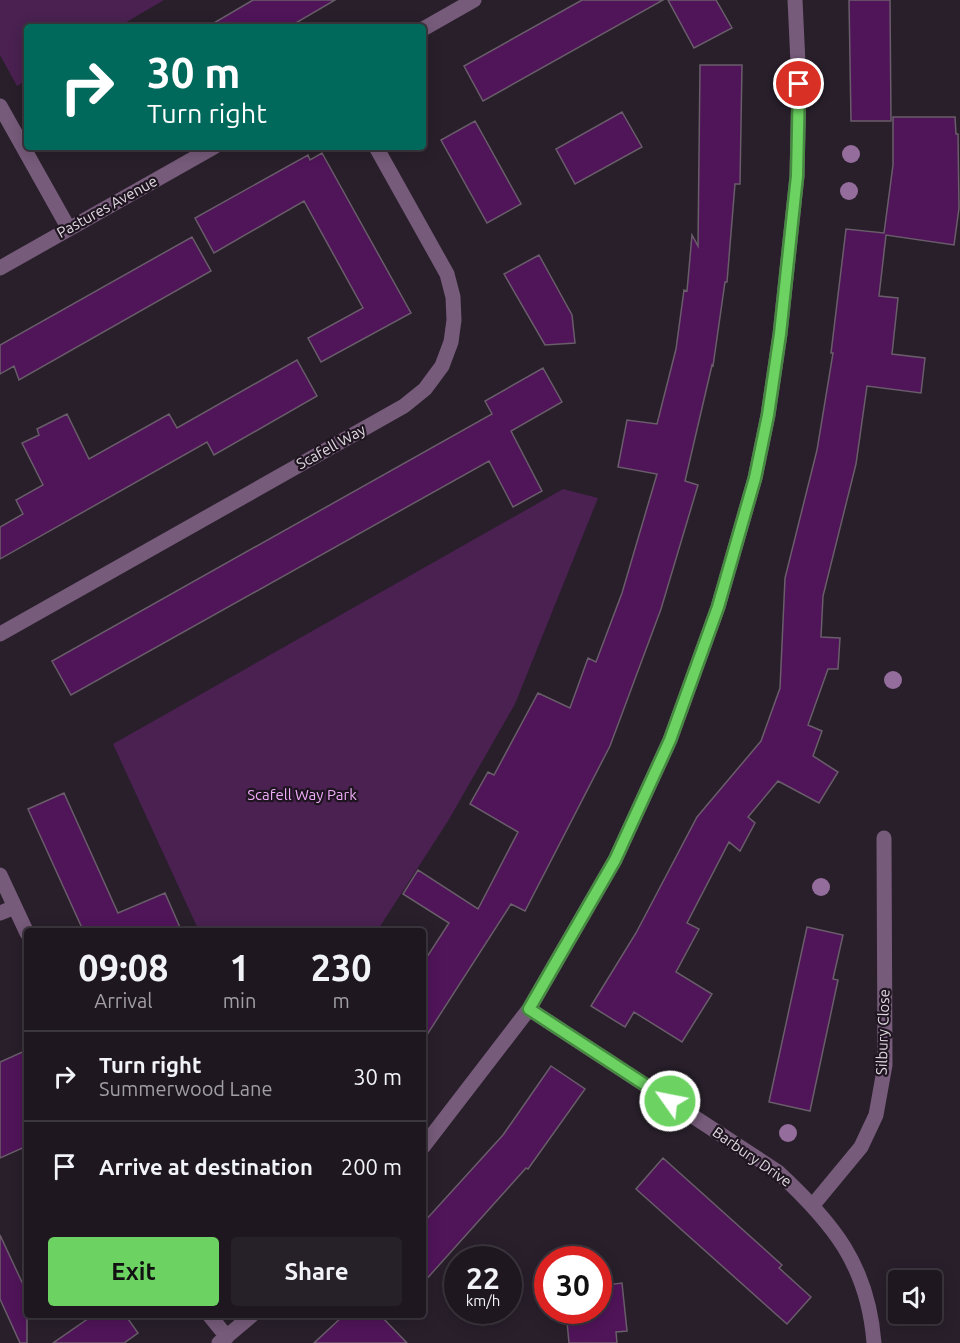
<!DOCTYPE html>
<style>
body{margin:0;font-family:Ubuntu,sans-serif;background:#262029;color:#f1f3f6;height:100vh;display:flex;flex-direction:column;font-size:22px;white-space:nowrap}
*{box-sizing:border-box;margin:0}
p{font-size:20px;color:#a19fa5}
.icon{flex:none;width:33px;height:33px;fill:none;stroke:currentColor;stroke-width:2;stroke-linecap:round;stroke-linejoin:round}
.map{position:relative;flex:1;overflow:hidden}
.sheet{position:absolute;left:24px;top:928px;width:402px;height:390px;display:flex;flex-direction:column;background:#1e1720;border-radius:6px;box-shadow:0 3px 15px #0003,0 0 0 2px #3c363e}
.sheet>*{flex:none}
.hud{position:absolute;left:24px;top:24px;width:402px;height:126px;border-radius:6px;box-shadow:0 3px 15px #0003,0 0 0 2px #3c363e;background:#00695c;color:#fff;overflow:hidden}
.fabs{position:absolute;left:888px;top:1270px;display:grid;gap:12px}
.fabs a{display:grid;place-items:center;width:54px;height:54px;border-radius:6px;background:#1e1720;box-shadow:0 3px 15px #0003,0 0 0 2px #3c363e;font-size:30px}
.speed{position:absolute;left:444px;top:1246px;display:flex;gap:12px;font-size:30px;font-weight:700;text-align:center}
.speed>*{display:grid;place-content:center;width:78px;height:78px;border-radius:50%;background:#1e1720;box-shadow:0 3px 15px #0003,0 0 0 2px #3c363e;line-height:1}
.speed small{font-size:15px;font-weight:400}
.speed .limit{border:9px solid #d22;background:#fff;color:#111}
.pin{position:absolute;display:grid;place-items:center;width:51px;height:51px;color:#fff;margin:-26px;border:3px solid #fff;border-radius:50%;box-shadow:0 2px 6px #0007}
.me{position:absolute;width:66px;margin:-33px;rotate:303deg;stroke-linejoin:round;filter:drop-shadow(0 0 4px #0008)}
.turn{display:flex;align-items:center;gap:21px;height:126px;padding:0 24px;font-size:27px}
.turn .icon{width:78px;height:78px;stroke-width:2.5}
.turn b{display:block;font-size:42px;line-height:51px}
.eta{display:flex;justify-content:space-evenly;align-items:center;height:102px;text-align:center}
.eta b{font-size:36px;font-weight:600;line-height:42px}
.primary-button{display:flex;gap:12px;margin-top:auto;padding:12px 24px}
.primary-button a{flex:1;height:69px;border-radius:6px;background:#6cd362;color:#111;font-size:24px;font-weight:600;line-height:69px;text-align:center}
.primary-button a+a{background:#262029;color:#f1f3f6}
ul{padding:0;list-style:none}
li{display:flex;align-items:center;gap:18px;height:90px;padding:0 24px;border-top:2px solid #3c363e}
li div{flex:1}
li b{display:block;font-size:22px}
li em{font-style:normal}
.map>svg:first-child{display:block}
.green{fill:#4a2151}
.building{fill:#501459;stroke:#695d6a;stroke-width:1.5}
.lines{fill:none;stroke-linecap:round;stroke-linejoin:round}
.minor{stroke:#765b7a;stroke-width:15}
.tree{fill:#956d9c}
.route-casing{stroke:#468940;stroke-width:15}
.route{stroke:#6cd362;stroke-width:10}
.labels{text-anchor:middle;stroke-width:4.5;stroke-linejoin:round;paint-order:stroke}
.street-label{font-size:15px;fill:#e0d9e1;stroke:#1f1520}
.park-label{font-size:15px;fill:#efadf9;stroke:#1f1520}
</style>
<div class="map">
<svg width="960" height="1343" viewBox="0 0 960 1343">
<rect width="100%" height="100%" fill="#281f2a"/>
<path class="green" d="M0 0H164L118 27H27V80L17 86 0 55Z
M563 489 598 498 515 704 448 821 377 931H199L113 744Z"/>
<path class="building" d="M253 0H335L289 27H207Z
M582 0H663L483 101 464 66Z
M668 0H716L732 28 694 48Z
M849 0H890L891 121H851Z
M700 65H742L740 184H735L727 282H725L713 366 712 365 685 481 698 485 661 609 610 746 525 911 511 904 423 1041V963L449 923 403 894 418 870 478 909 518 832 470 804 488 772 494 775 538 693 570 708 588 658 596 662 622 593 657 474 618 467 627 420 657 424 676 349 684 290 687 291 692 235 698 246Z
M622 112 642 147 575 184 556 149Z
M893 117H955L956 134H958L959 208 954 245 886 235 879 296 898 298 892 354 925 358 921 393 867 386 856 464 823 596 821 637 840 638 838 669H828L808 725 822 731 813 756 838 772 819 803 778 781 748 817 755 823 740 851 729 842 687 923 699 929 676 972 712 994 682 1042 634 1012 625 1027 591 1006 636 933 697 817 761 741 780 688 785 578 817 450 833 353H831L846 229 884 233 893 165Z
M475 121 521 204 487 223 441 140Z
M322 153 411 313 321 362 308 338 363 308 304 201 214 253 195 218 308 155 310 160Z
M192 237 211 271 19 380 14 366 0 374V345Z
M539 255 572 315 575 343 545 345 504 274Z
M297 360 317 396 214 455 207 442 0 559V527L23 514 16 500 43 485 22 443 39 435 37 429 67 414 89 459 169 414 177 428Z
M543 368 562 402 511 431 542 491 513 507 489 461 71 695 52 661 492 414 485 401Z
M64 793 118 913 165 893 182 932H75L82 928 28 809Z
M807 927 843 935 833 979 838 980 810 1111 769 1102Z
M27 1050V1146L0 1158V1062Z
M551 1066 585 1089 528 1169 526 1168 423 1283V1223L503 1135Z
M663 1158 782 1265 779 1268 811 1297 787 1324 636 1189Z
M0 1235 27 1293V1343H20L0 1299Z
M622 1283 627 1331 616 1332 617 1343H569L566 1311H598V1286Z
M92 1316H126L138 1333 124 1343H53Z
M343 1316H381L407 1343H314Z"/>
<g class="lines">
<path class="minor" d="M423 29 474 0
M0 106 69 229
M0 268 214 147
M0 634 404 406 425 389 442 366 451 342 454 320 453 297 447 274 376 147
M0 875 27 933
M0 913 15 907
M529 1009 778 1172C833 1223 868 1265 874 1343
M423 1147 529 1009 615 860 670 740 718 607 755 478 768 415 780 334 797 176 799 84 795 0
M813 1205 861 1147 876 1115 885 1065 884 838
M210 1316 227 1337
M219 1343 251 1316"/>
</g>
<g class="tree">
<circle cx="851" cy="154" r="9"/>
<circle cx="849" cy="191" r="9"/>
<circle cx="893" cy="680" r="9"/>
<circle cx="821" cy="887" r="9"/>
<circle cx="788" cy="1133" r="9"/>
</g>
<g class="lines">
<defs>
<path id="route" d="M670 1101 529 1009 615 860 670 740 718 607 755 478 768 415 780 334 797 176 799 84"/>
</defs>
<use href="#route" class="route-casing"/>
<use href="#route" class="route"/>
</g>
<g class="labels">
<g class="street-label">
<text transform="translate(107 207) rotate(-29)" y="5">Pastures Avenue</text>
<text transform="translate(331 447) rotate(-29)" y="5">Scafell Way</text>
<text transform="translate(883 1032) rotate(-88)" y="5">Silbury Close</text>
<text transform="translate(752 1157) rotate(35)" y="5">Barbury Drive</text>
</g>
<g class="park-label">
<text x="302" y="800">Scafell Way Park</text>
</g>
</g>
</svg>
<div class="fabs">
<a><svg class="icon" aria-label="sound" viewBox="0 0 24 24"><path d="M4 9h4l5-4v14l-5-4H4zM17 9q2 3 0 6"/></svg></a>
</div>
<div class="speed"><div>22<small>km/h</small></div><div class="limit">30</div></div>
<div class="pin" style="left:799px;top:84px;background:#d93025"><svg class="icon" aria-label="arrive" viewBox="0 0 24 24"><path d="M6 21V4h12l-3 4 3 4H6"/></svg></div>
<svg class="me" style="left:670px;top:1101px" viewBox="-20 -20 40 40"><circle r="17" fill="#6cd362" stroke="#fff" stroke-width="3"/><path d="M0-11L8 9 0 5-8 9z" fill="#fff"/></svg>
<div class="hud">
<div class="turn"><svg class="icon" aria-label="right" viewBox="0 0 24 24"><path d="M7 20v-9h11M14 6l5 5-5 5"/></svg><div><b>30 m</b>Turn right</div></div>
</div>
<section class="sheet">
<div class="eta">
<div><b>09:08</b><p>Arrival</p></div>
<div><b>1</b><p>min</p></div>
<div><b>230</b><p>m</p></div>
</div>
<ul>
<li><svg class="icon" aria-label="right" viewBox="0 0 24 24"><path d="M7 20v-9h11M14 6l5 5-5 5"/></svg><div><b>Turn right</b><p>Summerwood Lane</p></div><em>30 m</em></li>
<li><svg class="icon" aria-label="arrive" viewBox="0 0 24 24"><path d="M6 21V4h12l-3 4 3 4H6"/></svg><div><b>Arrive at destination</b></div><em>200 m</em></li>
</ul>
<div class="primary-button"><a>Exit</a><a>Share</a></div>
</section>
</div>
